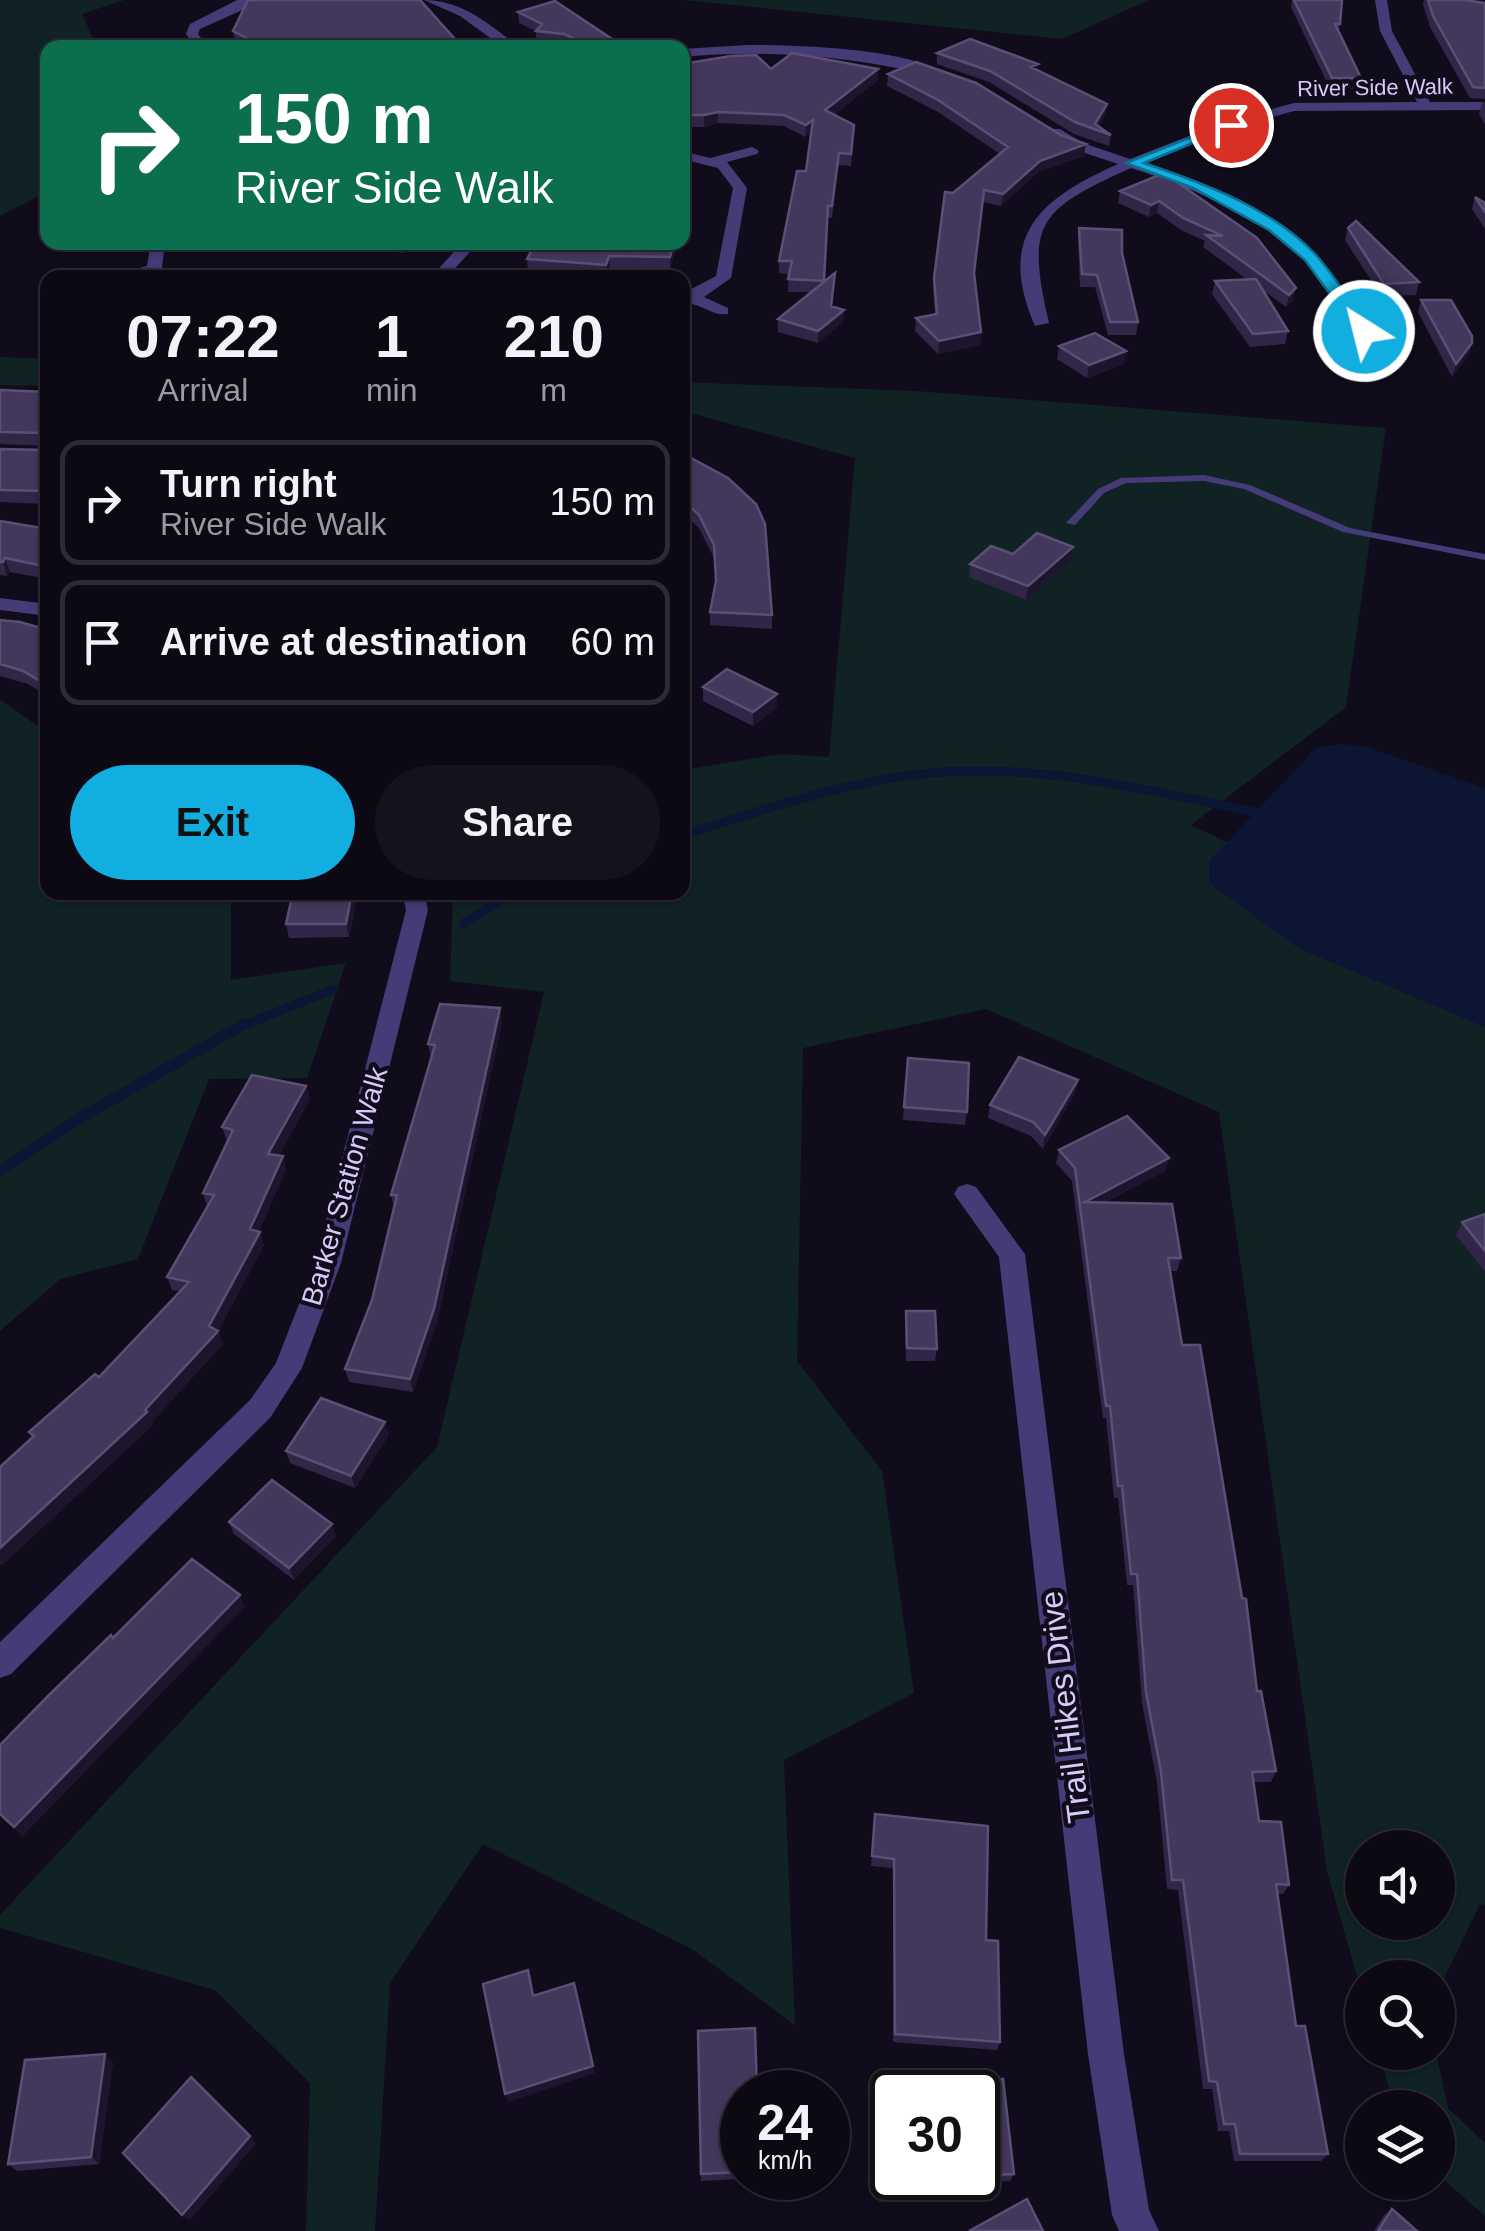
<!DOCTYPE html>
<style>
body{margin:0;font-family:Arial,sans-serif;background:#16121d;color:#f1f3f6;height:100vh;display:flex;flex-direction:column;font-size:38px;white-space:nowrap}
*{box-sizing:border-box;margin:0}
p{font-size:32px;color:#9a9aa0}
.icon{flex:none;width:55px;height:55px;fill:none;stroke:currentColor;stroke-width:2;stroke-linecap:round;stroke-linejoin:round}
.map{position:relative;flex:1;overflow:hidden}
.sheet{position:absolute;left:40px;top:270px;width:650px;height:630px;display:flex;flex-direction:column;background:#0d0914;border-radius:20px;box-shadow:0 2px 8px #0004,0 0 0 2px #2d2a34}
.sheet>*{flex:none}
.guide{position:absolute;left:40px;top:40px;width:650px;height:210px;border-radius:20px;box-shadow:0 2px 8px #0004,0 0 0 2px #2d2a34;background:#0b6e4f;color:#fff;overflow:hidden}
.tools{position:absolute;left:1345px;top:1830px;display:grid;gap:20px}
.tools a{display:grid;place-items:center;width:110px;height:110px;border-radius:50%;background:#0d0914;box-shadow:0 2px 8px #0004,0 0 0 2px #2d2a34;font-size:50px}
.speed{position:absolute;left:720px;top:2070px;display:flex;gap:20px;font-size:50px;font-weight:700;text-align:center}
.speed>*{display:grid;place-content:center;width:130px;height:130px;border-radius:50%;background:#0d0914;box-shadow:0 2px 8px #0004,0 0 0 2px #2d2a34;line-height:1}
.speed small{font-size:25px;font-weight:400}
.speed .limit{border:5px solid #111;border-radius:15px;background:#fff;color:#111}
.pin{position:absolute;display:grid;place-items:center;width:85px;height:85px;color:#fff;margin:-42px;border:5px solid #fff;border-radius:50%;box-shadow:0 2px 10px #0007}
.me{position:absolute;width:110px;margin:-55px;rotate:324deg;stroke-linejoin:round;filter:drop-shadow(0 0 8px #0008)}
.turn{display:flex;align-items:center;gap:35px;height:210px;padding:0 30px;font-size:45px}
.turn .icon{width:130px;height:130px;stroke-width:2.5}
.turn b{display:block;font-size:70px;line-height:85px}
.eta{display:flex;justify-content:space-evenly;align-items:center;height:170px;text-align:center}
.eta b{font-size:60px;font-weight:800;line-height:70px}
.cta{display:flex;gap:20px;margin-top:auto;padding:20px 30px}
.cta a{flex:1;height:115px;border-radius:60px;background:#12aedf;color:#111;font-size:40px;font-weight:800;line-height:115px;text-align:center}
.cta a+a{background:#16121d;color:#f1f3f6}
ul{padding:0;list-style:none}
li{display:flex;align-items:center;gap:30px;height:125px;margin:0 20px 15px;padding:0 10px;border:5px solid #2d2a34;border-radius:20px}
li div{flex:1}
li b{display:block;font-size:38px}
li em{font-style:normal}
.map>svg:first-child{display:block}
.green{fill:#102224;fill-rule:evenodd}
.water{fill:#0c1534}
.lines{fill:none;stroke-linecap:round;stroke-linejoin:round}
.stream-far1{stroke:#0c1534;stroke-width:9}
.stream{stroke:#0c1534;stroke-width:11}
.lane{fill:#453b76;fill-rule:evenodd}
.street{fill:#453b76;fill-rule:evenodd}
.wall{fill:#312648}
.shaded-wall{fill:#1d142e}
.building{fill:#43385b;stroke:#5a4f74;stroke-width:2.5}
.route{fill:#12aedf;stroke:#0c7191;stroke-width:2.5}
.labels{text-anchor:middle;stroke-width:9;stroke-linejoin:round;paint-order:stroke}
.far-street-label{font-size:22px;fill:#d6cafb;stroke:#110c1b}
.street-label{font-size:28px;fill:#d6cafb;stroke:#110c1b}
.near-street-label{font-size:32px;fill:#d6cafb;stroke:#110c1b}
</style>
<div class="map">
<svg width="1485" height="2231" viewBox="0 0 1485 2231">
<rect width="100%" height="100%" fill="#110c1b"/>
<path class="green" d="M0 0H124L82 14 97 47 48 48 47 192 0 216Z
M684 0H1149L1062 39Z
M0 357 47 359V386L0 385Z
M683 382 916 391 1386 428 1346 707 1191 825 1485 966V1905L1480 1904 1438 1991V1978H1362V1994L1327 1871 1219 1112 986 1009 803 1048 797 1361 882 1471 914 1693 784 1760 795 2025 692 1949 483 1844 390 1983 375 2231H306L310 2083 215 1990 0 1928V1915L437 1447 544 992 450 981 453 893 682 892 683 770 781 754 829 757 855 458 683 411ZM1362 1848H1438V1922H1362Z
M0 700 47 732 48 892 231 893V980L346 963 307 1078 209 1079 138 1259 60 1279 0 1331Z
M1379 2053H1436L1448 2108 1485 2143V2216L1438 2175V2108L1395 2107Z"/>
<path class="water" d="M1341 744 1367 747 1485 788V1027L1298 948 1209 883V861L1316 748Z"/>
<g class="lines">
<path class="stream-far1" d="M682 835C773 807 869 773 966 771 1064 769 1159 792 1254 812
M464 923 513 892
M242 1026 334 989"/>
<path class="stream" d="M0 1171 82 1117 246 1023"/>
<path class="lane" d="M1204 475 1250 485 1350 528 1485 554V560L1343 532 1244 489 1204 481 1126 483 1104 493 1075 525 1066 523 1098 489 1121 478Z"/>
<path class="street" d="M237 0H264L200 29 198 34 209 48H196L186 34 190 24Z
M424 0C462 0 491 25 520 48H504L460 16Z
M1375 0H1387L1392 31 1430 102H1485V110L1294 111 1240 126 1143 163C1202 183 1272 208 1316 255 1337 277 1354 306 1372 331L1370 334H1358C1341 310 1324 280 1303 259 1256 213 1191 188 1131 168 1037 210 1026 224 1049 323L1035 326C996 236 1039 199 1118 164L1073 149 1050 135V129H1060L1083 143 1130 159 1230 120 1294 103 1417 102 1380 31Z
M747 45C798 45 905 48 946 74L940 78C854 56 771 49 682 57V49Z
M752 147 759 151 757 154 727 162 747 188 731 278 704 297 728 308V314C711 317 699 300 682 304V294L716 276 733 188 718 168 682 159V151L710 158Z
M151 242H165L162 267 175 278 152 274 103 278 147 266Z
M463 242H479L446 278H430Z
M48 286V295L40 294V288Z
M0 598 48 604V616L0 610Z
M402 892H424L428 910 341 1263 302 1368 270 1418 11 1674 0 1678V1642L250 1400 276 1363 315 1263 406 910Z
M967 1184 976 1187 1025 1254 1124 2054 1149 2210 1159 2231H1119L1112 2215 1088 2054 999 1257 954 1194 958 1187Z"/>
</g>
<path class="wall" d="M1292 0H1342L1339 31 1361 78 1358 89H1330L1291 7Z
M1424 0H1465L1485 3V99L1470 98 1430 27 1423 4Z
M518 12 615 48H570L565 45 536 42V31L519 23Z
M233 31 462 48H246L235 42Z
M937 53 1037 70 1107 104 1105 115 1099 126 1111 135 1109 146 1074 134 989 82 937 64Z
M682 64 771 69 878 80 834 115 854 136 851 166 838 165 832 218H827L824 282 835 273 832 306 844 310 843 322 818 343 778 332V319L811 292H788L789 274 779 273V261L806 171 811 132 805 137 784 126 718 123 704 127H682Z
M888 74 1084 156 1038 172 1001 206 983 202 974 274 981 332 980 345 938 354 915 331 916 318 935 314 933 290 945 192 953 193 1000 154 938 112 887 86Z
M1482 102H1485V125L1479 114Z
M1164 173 1257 238 1293 300 1286 307 1263 290 1288 331 1285 344 1250 347 1212 294 1215 281 1248 280 1203 247 1205 241 1181 230 1157 213 1149 217 1118 203 1120 191Z
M1475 197 1485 203V229L1472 209Z
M1079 228 1122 253 1138 322 1136 335H1108L1095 287H1080L1078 240Z
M1348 228 1419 282 1416 295 1381 296 1345 240Z
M365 242H418L404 253 366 246Z
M678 242 670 269 610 268 606 277 528 271 527 259Z
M1421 300 1472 343 1468 356 1452 377 1418 312Z
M1059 346 1126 351 1124 364 1087 378 1057 359Z
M0 390 48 392V504L0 502V449L47 450V446L0 444Z
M682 453 772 615V629L710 625V612L716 583 714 558 699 528 682 512Z
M0 521 48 529V579L10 572 7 576 0 575Z
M1073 547 1071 560 1026 600 969 577 970 564 1013 554Z
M0 620 48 630V696L28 684 0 676Z
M703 687 777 694V707L753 726 703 701Z
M356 902 349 937 289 938 286 924Z
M502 1022 437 1322 413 1392 349 1382 345 1369 372 1300 394 1208 391 1195 431 1058 428 1044Z
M908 1058 967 1112 965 1125 903 1120Z
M1078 1080 1075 1093 1043 1149 1031 1136 988 1118 990 1105Z
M306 1086 310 1099 279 1155 286 1169 259 1231 264 1245 218 1331 223 1344 152 1422 153 1425 2 1565 0 1563V1467L32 1438 29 1432 99 1377 179 1291 172 1290 167 1277 207 1206 203 1193 227 1141 222 1127Z
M1059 1150 1169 1158 1165 1171 1106 1202 1181 1258 1177 1271H1170L1182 1345 1257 1691 1276 1771 1271 1782H1254L1259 1821 1289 1885 1283 1894H1277L1296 2026 1328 2154 1321 2161H1234L1229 2131H1218L1212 2089H1203L1178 1890 1167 1889 1157 1783 1142 1703 1133 1585H1127L1118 1498H1114L1106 1418H1103L1072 1181 1056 1163Z
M1485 1214V1272L1456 1235 1462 1222Z
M906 1311 937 1349 935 1361H906L905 1324Z
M389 1435 355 1488 290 1463 286 1451Z
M229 1522 332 1524 336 1536 294 1580 234 1534Z
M875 1814 1000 2042 997 2050 893 2042V1868L871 1866Z
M698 2031 742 2092V2178H760L701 2181Z
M113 2062 99 2164 17 2171 8 2164Z
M1003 2079 1014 2174 1010 2181 920 2185 919 2178H978V2092H907L909 2083Z
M892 2106V2164H882L878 2114 880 2107Z
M1392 2209 1417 2231H1374L1384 2215Z"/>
<path class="shaded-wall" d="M878 69V80L825 122V110Z
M1107 104 1105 115 1097 130 1095 124Z
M718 112V123L704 127V115Z
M813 120 812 132 805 137 806 125Z
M1086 144 1084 156 1038 172 1001 206 1003 194 1040 161Z
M686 168 687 180 682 195V182Z
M1159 201 1157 213 1149 217 1151 205Z
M403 242H418L404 253Z
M674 242H678L670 269V257Z
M609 256 610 268 606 277V265Z
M1296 288 1293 300 1286 307 1289 295Z
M844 310 843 322 818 343V331Z
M981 332 980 345 938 354 939 341Z
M1472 343 1468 356 1452 377 1456 364Z
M1126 351 1124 364 1087 378 1089 365Z
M1073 547 1071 560 1026 600 1028 586Z
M5 558 10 572 7 576 3 562Z
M777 694V707L753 726V712Z
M352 892H354L356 902 349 937 346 924Z
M500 1008 502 1022 437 1322 413 1392 410 1379Z
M1078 1080 1075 1093 1043 1149 1045 1135Z
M306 1086 310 1099 272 1167 268 1154Z
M283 1156 286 1169 256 1239 260 1232 264 1245 217 1333 218 1331 223 1344 152 1422 153 1425 2 1565 0 1562V1548L145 1410 209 1326Z
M1169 1158 1165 1171 1082 1215 1085 1202Z
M385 1422 389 1435 355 1488 351 1476Z
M332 1524 336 1536 294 1580 289 1568Z
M240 1595 245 1607 22 1837 14 1827Z
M105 2054 113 2062 99 2164 91 2157Z
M593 2066 595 2073 508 2102 505 2094Z
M250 2136 256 2144 189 2221 182 2215Z"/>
<path class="building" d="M248 0H420L462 47 290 48 271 45 264 47 233 31Z
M1294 0H1342L1340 24H1335L1361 78H1332Z
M1428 0H1465L1485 3V88L1473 87 1433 16Z
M555 1 615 41 611 48H592L564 34 536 31 542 24 518 12Z
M970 39 1038 64 1031 67 1107 104 1095 124 1111 135 1075 122 990 71 937 53Z
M792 53 878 69 825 110 854 125 851 154 839 153 832 206H828L824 281 788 279 792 261H779L797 171H806L813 120 806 125 784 115 718 112 704 115H682V64L731 56 756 55 771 69Z
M916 62 976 83 1061 135 1086 144 1040 161 1003 194 984 190 974 273 981 332 939 341 916 318 937 314 934 278 945 192 953 193 1008 147 938 100 888 74Z
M1164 173 1257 238 1296 288 1289 295 1206 235 1223 236 1183 218 1159 201 1151 205 1120 191Z
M1475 197 1485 203V212Z
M1356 221 1419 282 1384 284 1348 228Z
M1079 228 1122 230V253L1138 322H1110L1097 275 1082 274Z
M536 242H674L670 257 609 256 606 265 527 259Z
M835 273 831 306 844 310 818 331 778 319Z
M1256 279 1288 331 1253 334 1215 281Z
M1421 300H1451L1472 336V343L1456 364Z
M1095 333 1126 351 1089 365 1059 346Z
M0 390 48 392V437L44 433 0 432Z
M48 440V491L0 490V449L47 450Z
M682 453 728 478 756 504 765 524 772 615 710 612 716 581 714 545 699 515 682 499Z
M0 521 48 529V567L5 558 3 562H0Z
M1037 533 1073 547 1028 586 970 564 991 546 1013 554Z
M0 620 20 622 48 630V686L23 671 0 664Z
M727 669 777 694 753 712 703 687Z
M293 892H352L346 924H286Z
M440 1004 500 1008 434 1309 410 1379 345 1369 372 1300 397 1195H391L435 1045 428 1044Z
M1019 1057 1078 1080 1045 1135 1033 1122 990 1105Z
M908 1058 969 1063 967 1112 904 1107Z
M252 1075 306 1086 268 1154 283 1156 250 1229 260 1232 209 1326 218 1331 145 1410 147 1412 0 1548V1467L34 1436 29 1432 95 1374 99 1377 189 1282 167 1277 214 1195 203 1193 233 1130 222 1127Z
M1127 1116 1169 1158 1085 1202 1172 1204 1181 1258H1168L1182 1345H1200L1242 1598 1246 1599 1257 1691H1261L1276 1771 1252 1772 1259 1821 1281 1822 1289 1885 1276 1884 1296 2026H1305L1328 2154H1240L1235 2124H1224L1217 2082 1209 2081 1183 1880H1172L1161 1772 1146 1692 1137 1574H1131L1122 1486H1118L1110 1406H1106L1075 1168 1059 1150Z
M1485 1214V1251L1462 1222Z
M906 1311H935L937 1349 907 1348Z
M321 1398 385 1422 351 1476 286 1451Z
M272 1480 332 1524 289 1568 229 1522Z
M192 1559 240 1595 14 1827 0 1814V1745L50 1694 111 1635 113 1638Z
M875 1814 988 1826 986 1940 998 1941 1000 2042 895 2034 894 1859 872 1856Z
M528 1970 533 1996 574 1983 593 2066 505 2094 483 1984Z
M755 2028 757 2092H742V2172L701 2174 698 2031Z
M105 2054 91 2157 8 2164 25 2060Z
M191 2077 250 2136 182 2215 123 2153Z
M1003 2079 1014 2174 978 2176V2092H910L909 2083Z
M892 2106V2157H884L880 2107Z
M1027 2199 1043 2231H969Z
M1392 2209 1417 2231H1378Z"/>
<path class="route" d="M1227 123 1237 125 1144 163C1203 183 1272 208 1316 255 1336 278 1354 306 1372 331L1370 334H1359L1305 260 1269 230 1193 188 1126 163Z"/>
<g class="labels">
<g class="far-street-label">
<text transform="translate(1375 87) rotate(-1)" y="8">River Side Walk</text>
</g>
<g class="street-label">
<text transform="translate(344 1186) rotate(-74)" y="10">Barker Station Walk</text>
</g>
<g class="near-street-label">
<text transform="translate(1065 1707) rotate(-97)" y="11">Trail Hikes Drive</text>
</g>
</g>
</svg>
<div class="tools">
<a><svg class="icon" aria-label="sound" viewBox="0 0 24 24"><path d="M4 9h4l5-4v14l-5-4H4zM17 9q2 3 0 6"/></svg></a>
<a><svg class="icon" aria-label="search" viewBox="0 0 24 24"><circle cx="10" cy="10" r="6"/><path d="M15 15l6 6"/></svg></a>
<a><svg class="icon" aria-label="layers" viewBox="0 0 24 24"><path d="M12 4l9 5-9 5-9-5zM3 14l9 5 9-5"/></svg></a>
</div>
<div class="speed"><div>24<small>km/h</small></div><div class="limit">30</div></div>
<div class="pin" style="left:1231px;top:125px;background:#d93025"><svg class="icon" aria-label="arrive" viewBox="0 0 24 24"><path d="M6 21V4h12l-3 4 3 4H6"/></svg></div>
<svg class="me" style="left:1364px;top:331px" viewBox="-20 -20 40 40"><circle r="17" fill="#12aedf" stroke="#fff" stroke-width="3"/><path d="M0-11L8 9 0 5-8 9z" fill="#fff"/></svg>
<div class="guide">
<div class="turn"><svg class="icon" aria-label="right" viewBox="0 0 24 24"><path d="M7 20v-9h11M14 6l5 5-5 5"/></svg><div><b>150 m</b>River Side Walk</div></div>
</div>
<section class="sheet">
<div class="eta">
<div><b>07:22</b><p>Arrival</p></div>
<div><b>1</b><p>min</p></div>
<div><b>210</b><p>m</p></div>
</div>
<ul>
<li><svg class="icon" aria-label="right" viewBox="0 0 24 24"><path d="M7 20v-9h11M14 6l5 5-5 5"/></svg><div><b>Turn right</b><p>River Side Walk</p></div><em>150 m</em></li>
<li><svg class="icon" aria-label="arrive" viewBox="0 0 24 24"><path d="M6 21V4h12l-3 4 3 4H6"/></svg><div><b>Arrive at destination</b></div><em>60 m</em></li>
</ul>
<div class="cta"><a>Exit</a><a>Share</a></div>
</section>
</div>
